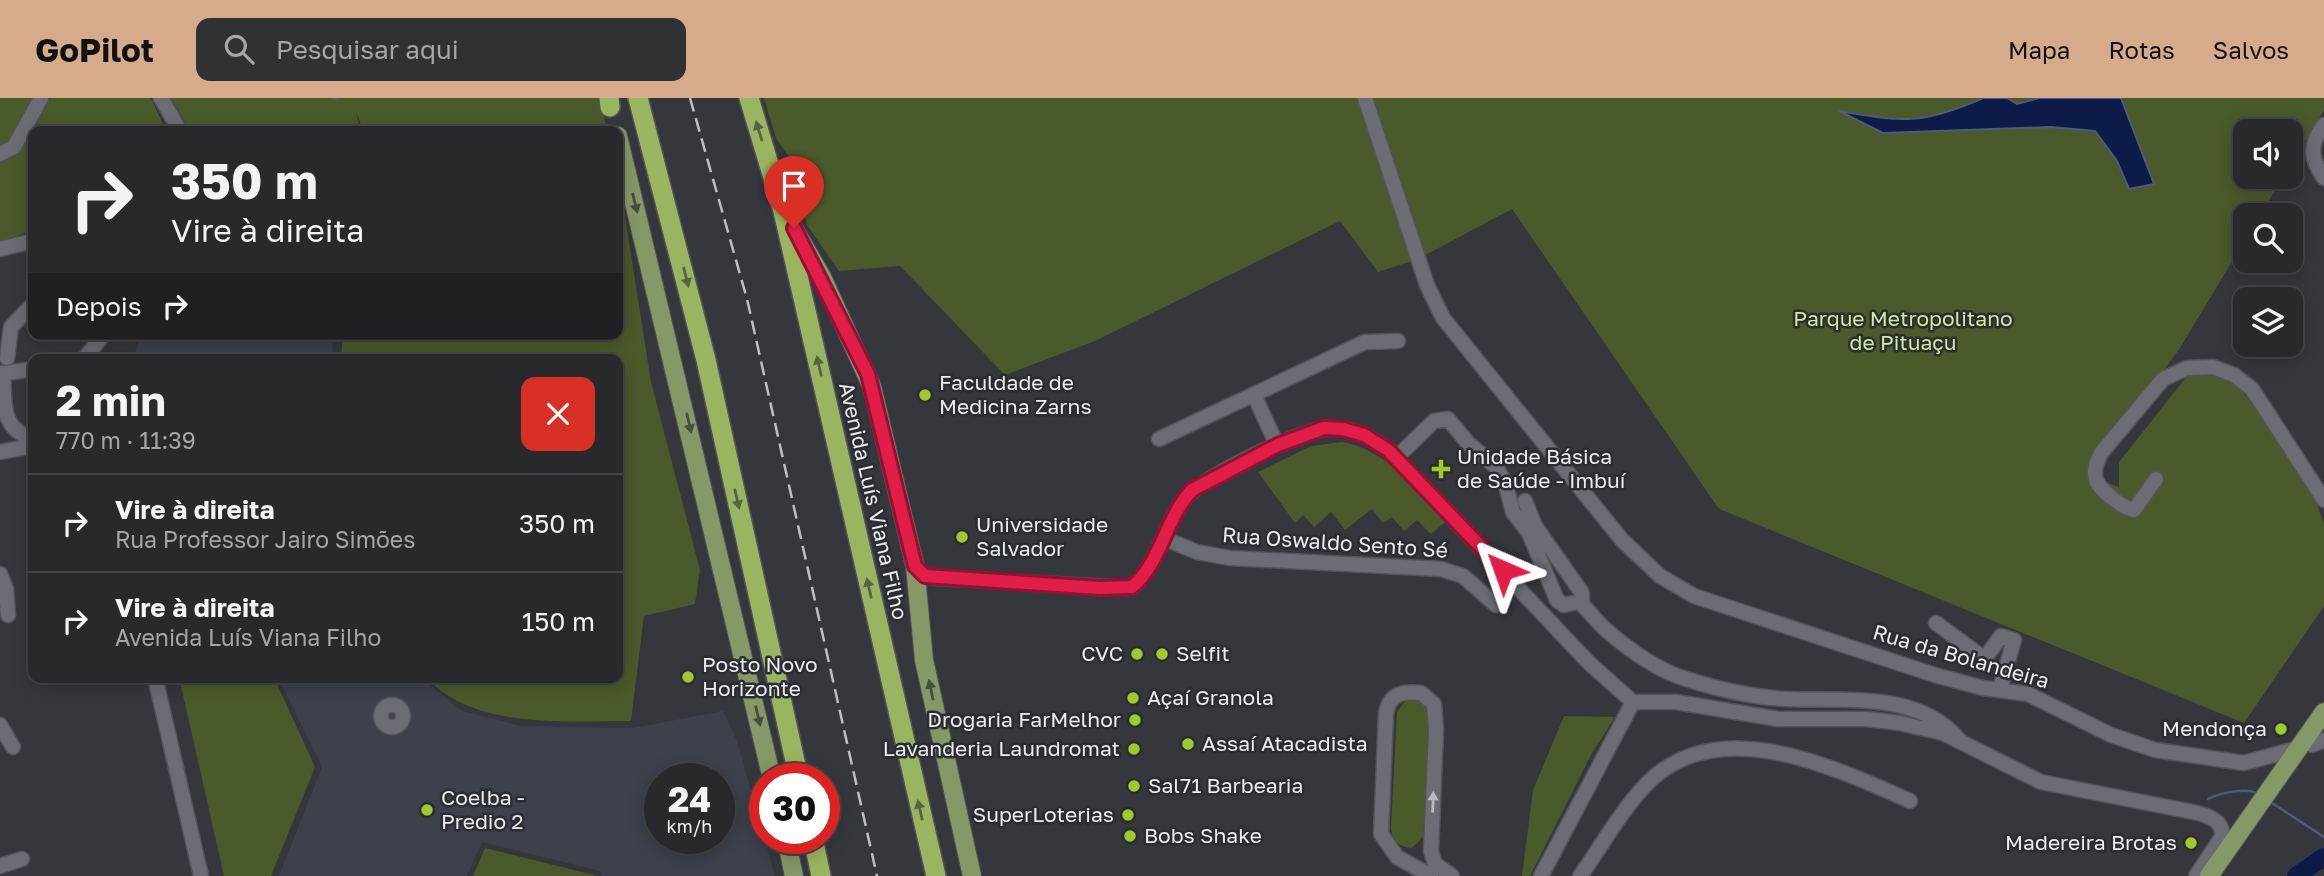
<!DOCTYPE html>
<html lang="pt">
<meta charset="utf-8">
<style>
body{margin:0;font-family:"Golos Text",sans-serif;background:#2f3135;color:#f1f3f6;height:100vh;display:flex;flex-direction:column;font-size:26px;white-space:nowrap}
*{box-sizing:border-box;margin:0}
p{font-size:23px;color:#a4a6aa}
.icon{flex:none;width:38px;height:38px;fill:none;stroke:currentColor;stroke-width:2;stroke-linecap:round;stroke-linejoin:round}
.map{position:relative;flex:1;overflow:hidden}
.panel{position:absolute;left:28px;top:256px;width:595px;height:329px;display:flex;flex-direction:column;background:#27292d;border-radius:14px;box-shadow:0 4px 18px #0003,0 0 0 2px #434549}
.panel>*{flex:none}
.top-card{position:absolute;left:28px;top:28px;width:595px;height:214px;border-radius:14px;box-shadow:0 4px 18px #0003,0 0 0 2px #434549;background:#27292d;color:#f1f3f6;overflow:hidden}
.tools{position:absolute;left:2233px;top:21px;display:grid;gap:14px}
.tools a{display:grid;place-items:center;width:70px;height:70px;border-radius:14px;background:#27292d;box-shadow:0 4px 18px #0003,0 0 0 2px #434549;font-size:35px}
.speed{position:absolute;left:644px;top:665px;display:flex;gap:14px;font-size:35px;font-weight:700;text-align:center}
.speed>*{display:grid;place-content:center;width:91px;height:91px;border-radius:50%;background:#27292d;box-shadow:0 4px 18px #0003,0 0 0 2px #434549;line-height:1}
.speed small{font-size:18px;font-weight:400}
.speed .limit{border:10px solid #d22;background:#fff;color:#111}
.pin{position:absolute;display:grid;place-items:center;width:60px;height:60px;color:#fff;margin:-72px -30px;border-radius:50% 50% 50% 0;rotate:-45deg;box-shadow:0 0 7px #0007}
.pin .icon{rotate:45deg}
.me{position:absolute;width:77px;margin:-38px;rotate:317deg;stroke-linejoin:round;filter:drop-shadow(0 0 5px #0008)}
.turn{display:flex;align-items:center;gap:24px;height:147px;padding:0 28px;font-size:32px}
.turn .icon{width:91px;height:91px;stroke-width:2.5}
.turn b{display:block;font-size:49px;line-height:60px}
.then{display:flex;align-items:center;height:66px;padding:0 28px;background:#0003;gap:14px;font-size:26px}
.round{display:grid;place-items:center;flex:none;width:74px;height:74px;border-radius:14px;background:#2f3135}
.summary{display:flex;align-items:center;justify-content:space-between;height:119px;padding:0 28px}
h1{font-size:42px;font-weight:700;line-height:52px}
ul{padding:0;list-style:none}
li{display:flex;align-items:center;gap:21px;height:98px;padding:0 28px;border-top:2px solid #434549}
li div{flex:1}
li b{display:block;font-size:26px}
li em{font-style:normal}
header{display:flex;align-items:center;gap:42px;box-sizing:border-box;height:98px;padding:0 35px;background:#d6ab8b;color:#111}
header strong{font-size:33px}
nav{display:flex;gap:38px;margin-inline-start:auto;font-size:24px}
.search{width:490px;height:63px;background:#2f3135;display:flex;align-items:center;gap:18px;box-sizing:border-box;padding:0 24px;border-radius:14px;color:#a4a6aa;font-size:26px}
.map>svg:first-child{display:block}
.built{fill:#3c414c;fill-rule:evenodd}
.green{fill:#4b5a2a}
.water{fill:#0c1b47;stroke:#4f5a79;stroke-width:2}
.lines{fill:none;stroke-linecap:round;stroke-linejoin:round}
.stream{stroke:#4f5a79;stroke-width:2.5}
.river{stroke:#0c1b47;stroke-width:18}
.minor-casing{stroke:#525458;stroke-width:17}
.major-casing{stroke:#525458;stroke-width:20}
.highway-casing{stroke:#525458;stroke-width:22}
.minor{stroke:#6a6d73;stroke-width:14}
.major{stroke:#879867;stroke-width:18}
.highway{stroke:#9ab55f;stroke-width:19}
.rail{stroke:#bdc0c3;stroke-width:2.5;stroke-dasharray:14 7;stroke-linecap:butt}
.oneway{fill:#576344}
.oneway2{fill:#464d42}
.oneway3{fill:#b7b9bd}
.route-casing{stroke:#92132f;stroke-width:18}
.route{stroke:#e11d48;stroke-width:12}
.poi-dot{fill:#a0c92b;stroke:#2a2d32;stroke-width:2.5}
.labels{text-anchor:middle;stroke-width:5;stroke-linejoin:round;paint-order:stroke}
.park-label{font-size:21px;fill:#cfec96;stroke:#2a2d32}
.poi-label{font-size:21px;fill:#eaecef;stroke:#2a2d32;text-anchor:start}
.street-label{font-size:21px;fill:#eaecef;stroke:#2a2d32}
</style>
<header>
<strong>GoPilot</strong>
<div class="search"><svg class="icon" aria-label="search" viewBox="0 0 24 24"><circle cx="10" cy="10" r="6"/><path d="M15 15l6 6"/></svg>Pesquisar aqui</div>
<nav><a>Mapa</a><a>Rotas</a><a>Salvos</a></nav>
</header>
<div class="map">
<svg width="2324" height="778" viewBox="0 0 2324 778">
<rect width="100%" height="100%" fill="#34373c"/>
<path class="built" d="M141 236H333L332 261H133Z
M278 579H419L463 613 521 628 633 630 723 613 737 643 775 778H602L600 773 482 744 467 778H279L322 669ZM660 681H719V740H660Z"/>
<path class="green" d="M0 0H31L11 50 0 53Z
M51 0H151L166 33H34L44 7Z
M171 0H598L608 33H363L356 13 360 33H190Z
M764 0H2324V12L2291 67V33H2245V79H2283L2260 117H2245V142L2180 250 2101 358 2102 383 2119 389V364L2188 277H2230L2307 380 2324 425V508L2244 625 1719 411 1512 111 1418 161 1378 174 1340 123 1095 243 1005 277 900 168 839 173 807 127 793 65 776 40Z
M33 36V132L0 144V64L15 58Z
M618 74 651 284 700 472 695 506 644 518 631 623C566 623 474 632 426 579H618V261H341L343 236H618Z
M1342 344C1386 351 1416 392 1447 423L1431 436 1417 422 1404 433 1392 419 1383 425 1372 411 1345 432 1331 414 1314 429 1303 417 1295 425 1258 374 1311 348Z
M179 579H272L276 584 315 669 271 778H224Z
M1406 602 1421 603 1430 614 1423 739 1412 750C1399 749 1393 743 1391 731L1397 614Z
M1564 618 1615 619 1591 657 1530 778H1522L1533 692Z
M485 750 594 777 595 778H473Z"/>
<path class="water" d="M1983 0H2007L2017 6 2039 0H2121L2154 86 2129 91 2117 63 2095 33 2051 29 1883 35 1839 13C1903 24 1922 27 1983 0Z"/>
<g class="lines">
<path class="stream" d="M333 0 336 1
M2208 701C2219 695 2247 689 2258 696
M2269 703 2324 739"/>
<path class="river" d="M2296 778 2324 759"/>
<defs>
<path id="minor" d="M161 0 180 33
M1365 0 1427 187 1443 220 1622 442 1660 478 1694 498 1935 577 1983 590 2028 596 2111 637 2155 652 2244 665 2295 651
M2324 27C2309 46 2310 61 2324 80
M0 56 14 49 41 0
M0 151 33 143
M7 260 11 229 33 206
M84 261 104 236
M3 275C5 307 0 330 33 341
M0 276 33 271
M1254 297 1277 347
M1159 341 1365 244 1398 243
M0 354 33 348
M1396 360 1434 323 1448 321 1468 345 1496 369 1505 384 1513 414 1529 435 1557 502 1564 507 1579 504C1588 511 1595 522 1605 531 1628 551 1656 572 1686 581 1717 591 1753 599 1785 601 1844 604 1919 592 1960 643
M2156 381 2134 412C2123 410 2102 394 2097 384 2092 374 2097 364 2101 355L2163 281 2187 270 2213 269 2234 277 2252 291 2324 402
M1525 403 1535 428 1582 495V506
M1163 440 1197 454 1230 460 1441 471 1463 478 1496 507
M915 468 925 478 938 480 1128 490C1152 480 1166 426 1181 405 1198 380 1293 336 1323 331 1345 327 1371 338 1388 352L1589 565 1633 604
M0 476 6 491 8 517
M1936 525 1982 559 1988 556 2001 538 2014 542 2000 591
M155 579 201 778
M1633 604H1676L1778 621H1867L1899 625 1943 635 2041 684 2193 714C2207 717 2224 722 2222 739L2196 778
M381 618a11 11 0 1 1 22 0a11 11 0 1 1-22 0Z
M0 627 13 649
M2312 647 2324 642
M0 768 22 761
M1431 778 1397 759 1381 736 1386 615C1390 595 1403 593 1421 595L1434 606 1436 632 1431 753 1435 766 1452 778
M1541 778 1633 604
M1580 778C1601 749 1618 717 1642 691 1712 611 1831 668 1910 703"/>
<path id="major" d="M618 38 772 681
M786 117 822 179 872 289 915 468 924 562 972 778
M786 740 794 778
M2209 778 2324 614"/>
<path id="highway" d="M609 0 610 9
M638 0 706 262 799 681
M749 0 783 113 936 778
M813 740 821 778"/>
</defs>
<use href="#minor" class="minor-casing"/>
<use href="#major" class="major-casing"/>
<use href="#highway" class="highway-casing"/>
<use href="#minor" class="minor"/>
<use href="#major" class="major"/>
<use href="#highway" class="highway"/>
<path class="rail" d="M690 0 747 201 877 778"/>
</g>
<defs><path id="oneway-solid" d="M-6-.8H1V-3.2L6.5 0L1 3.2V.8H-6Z" transform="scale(1.75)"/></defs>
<g class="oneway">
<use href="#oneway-solid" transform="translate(759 33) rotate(-107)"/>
<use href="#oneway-solid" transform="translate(686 179) rotate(76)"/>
<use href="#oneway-solid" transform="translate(819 268) rotate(-103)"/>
<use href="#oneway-solid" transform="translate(737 401) rotate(77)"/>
<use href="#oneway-solid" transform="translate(869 490) rotate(-103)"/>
<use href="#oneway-solid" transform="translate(920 712) rotate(-103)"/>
</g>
<g class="oneway2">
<use href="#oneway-solid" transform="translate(635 105) rotate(76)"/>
<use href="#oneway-solid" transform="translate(689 325) rotate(77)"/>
<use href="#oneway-solid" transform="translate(931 592) rotate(-102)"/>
<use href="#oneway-solid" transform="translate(758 618) rotate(77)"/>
</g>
<use class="oneway3" href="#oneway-solid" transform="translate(1433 704) rotate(-88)"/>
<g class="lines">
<defs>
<path id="route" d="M794 130 868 276 915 468 925 478 1100 490 1132 489C1161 465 1166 419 1192 392L1278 347 1324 330 1343 331 1364 337 1388 352 1503 472"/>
</defs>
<use href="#route" class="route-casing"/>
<use href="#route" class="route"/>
</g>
<g class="poi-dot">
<circle cx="925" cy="297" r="7"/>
<path d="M1437.5 360.5h7v7h7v7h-7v7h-7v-7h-7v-7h7z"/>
<circle cx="962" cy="439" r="7"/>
<circle cx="1137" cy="556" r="7"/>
<circle cx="1162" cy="556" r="7"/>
<circle cx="688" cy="579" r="7"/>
<circle cx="1133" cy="600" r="7"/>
<circle cx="1135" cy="622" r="7"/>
<circle cx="2281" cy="631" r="7"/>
<circle cx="1188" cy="646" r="7"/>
<circle cx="1134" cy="651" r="7"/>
<circle cx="1134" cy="688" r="7"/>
<circle cx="427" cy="712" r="7"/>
<circle cx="1128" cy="717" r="7"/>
<circle cx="1130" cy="738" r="7"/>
<circle cx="2191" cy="745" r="7"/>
</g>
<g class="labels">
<g class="park-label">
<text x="1903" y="228">Parque Metropolitano<tspan x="1903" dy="24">de Pituaçu</tspan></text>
</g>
<g class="poi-label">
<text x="939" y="292">Faculdade de<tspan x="939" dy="24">Medicina Zarns</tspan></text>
<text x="1457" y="366">Unidade Básica<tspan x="1457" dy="24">de Saúde - Imbuí</tspan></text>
<text x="976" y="434">Universidade<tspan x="976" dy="24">Salvador</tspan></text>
<text x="1123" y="563" text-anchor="end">CVC</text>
<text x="1176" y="563">Selfit</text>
<text x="702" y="574">Posto Novo<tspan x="702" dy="24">Horizonte</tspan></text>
<text x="1147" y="607">Açaí Granola</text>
<text x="1121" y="629" text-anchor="end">Drogaria FarMelhor</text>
<text x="2267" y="638" text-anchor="end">Mendonça</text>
<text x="1202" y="653">Assaí Atacadista</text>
<text x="1120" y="658" text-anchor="end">Lavanderia Laundromat</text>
<text x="1148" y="695">Sal71 Barbearia</text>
<text x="441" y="707">Coelba -<tspan x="441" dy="24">Predio 2</tspan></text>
<text x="1114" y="724" text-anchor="end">SuperLoterias</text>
<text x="1144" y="745">Bobs Shake</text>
<text x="2177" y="752" text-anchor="end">Madereira Brotas</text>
</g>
<g class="street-label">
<text transform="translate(873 403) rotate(77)" y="7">Avenida Luís Viana Filho</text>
<text transform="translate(1335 445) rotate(4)" y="7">Rua Oswaldo Sento Sé</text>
<text transform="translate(1961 559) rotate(16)" y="7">Rua da Bolandeira</text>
</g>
</g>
</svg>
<div class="tools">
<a><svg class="icon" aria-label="sound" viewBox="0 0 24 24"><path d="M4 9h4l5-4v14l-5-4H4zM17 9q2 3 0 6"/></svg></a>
<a><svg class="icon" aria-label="search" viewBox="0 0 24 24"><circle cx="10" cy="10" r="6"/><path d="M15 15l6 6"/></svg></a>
<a><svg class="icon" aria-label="layers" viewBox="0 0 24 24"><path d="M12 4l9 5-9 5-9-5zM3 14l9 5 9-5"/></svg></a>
</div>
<div class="speed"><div>24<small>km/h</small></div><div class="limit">30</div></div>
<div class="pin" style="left:794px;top:130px;background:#d93025"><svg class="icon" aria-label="arrive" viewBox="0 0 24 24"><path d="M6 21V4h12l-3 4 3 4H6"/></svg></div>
<svg class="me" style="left:1503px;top:472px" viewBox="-20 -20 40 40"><path d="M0-17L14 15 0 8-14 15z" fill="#e11d48" stroke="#fff" stroke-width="4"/></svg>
<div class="top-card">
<div class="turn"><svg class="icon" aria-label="right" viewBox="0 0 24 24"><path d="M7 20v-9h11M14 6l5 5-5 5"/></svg><div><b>350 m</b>Vire à direita</div></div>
<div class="then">Depois<svg class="icon" aria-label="right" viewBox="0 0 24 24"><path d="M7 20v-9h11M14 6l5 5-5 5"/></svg></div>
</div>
<section class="panel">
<div class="summary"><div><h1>2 min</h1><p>770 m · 11:39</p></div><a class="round" style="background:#d93025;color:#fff"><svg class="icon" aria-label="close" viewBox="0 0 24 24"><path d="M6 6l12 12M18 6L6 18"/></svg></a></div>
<ul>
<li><svg class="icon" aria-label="right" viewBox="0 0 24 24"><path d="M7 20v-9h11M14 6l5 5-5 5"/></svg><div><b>Vire à direita</b><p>Rua Professor Jairo Simões</p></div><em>350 m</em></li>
<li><svg class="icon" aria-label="right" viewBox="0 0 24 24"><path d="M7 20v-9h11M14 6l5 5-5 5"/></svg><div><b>Vire à direita</b><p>Avenida Luís Viana Filho</p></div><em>150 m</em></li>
</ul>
</section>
</div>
